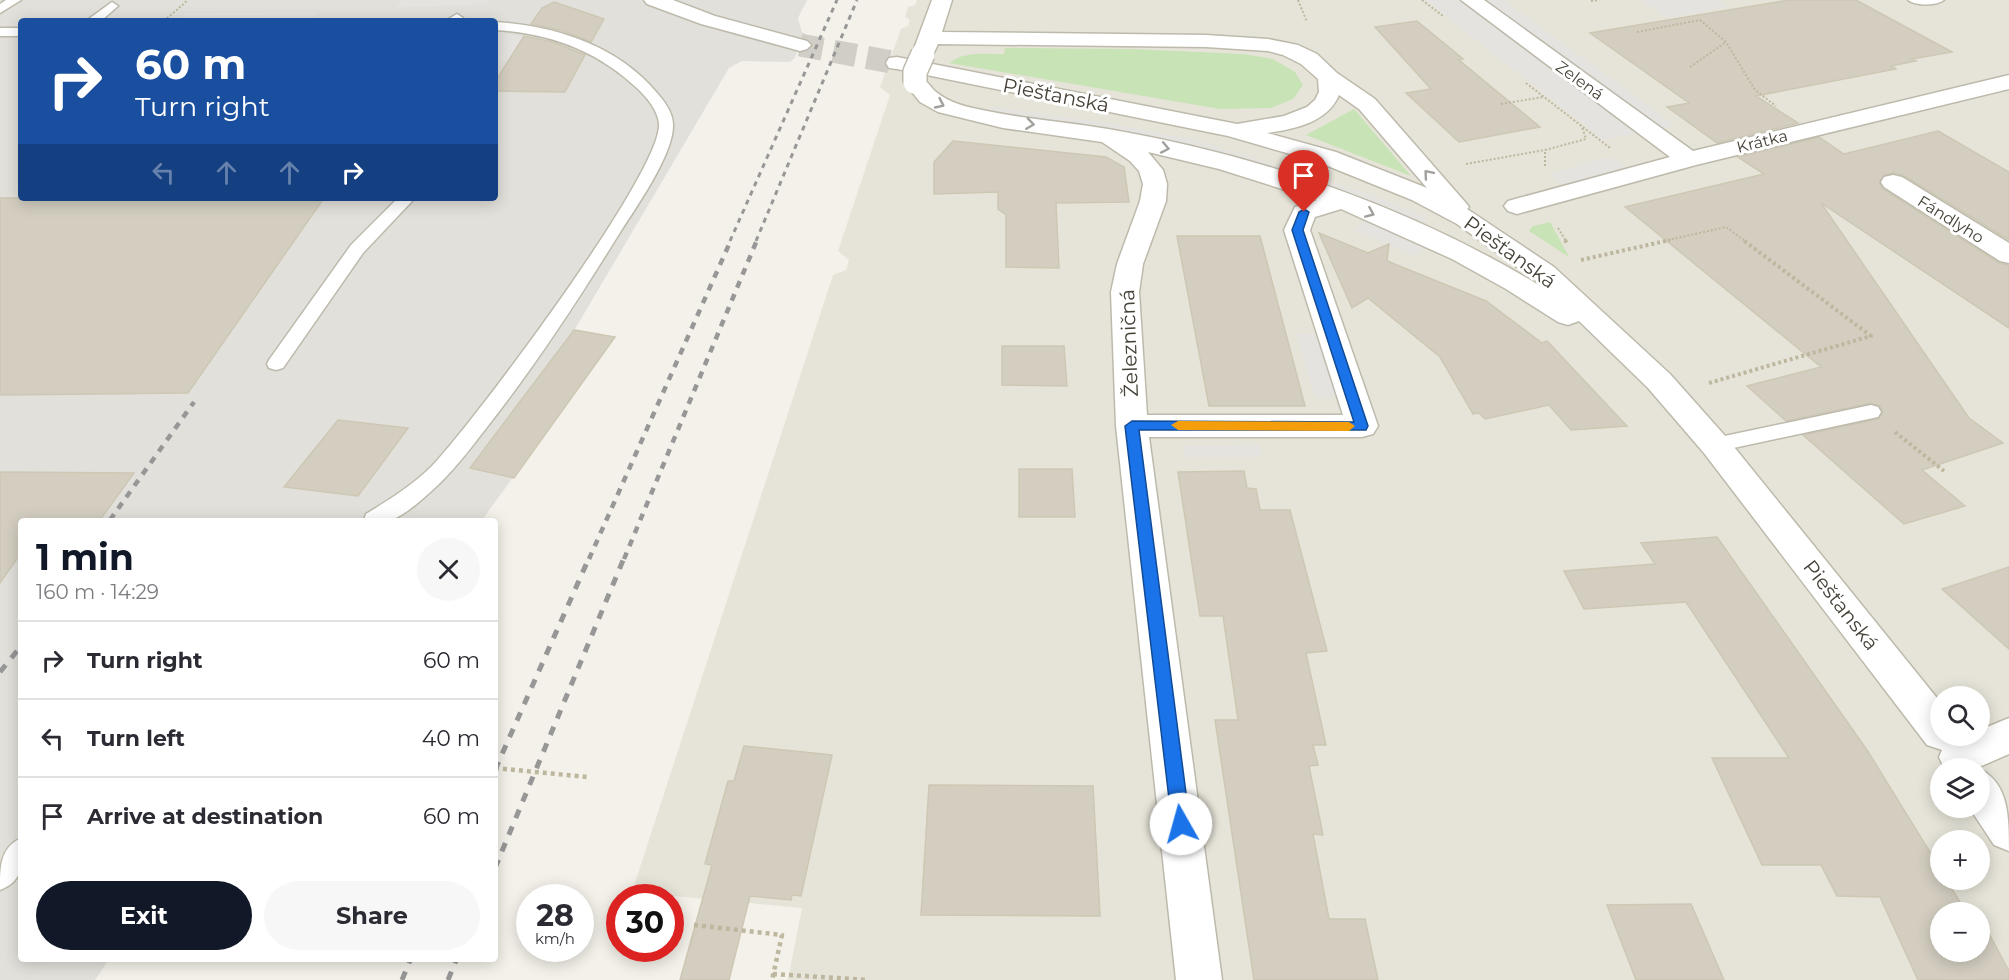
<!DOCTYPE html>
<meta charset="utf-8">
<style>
body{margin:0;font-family:Montserrat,sans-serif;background:#f7f7f7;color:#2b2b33;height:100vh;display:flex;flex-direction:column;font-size:22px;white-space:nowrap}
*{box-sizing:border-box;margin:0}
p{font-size:20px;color:#7c7c81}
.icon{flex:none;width:33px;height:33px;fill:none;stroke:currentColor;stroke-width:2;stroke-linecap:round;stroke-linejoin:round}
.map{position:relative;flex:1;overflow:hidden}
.details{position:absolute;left:18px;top:518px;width:480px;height:444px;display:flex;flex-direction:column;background:#fff;border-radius:6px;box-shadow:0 3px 15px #0003}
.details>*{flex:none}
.guide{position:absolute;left:18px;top:18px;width:480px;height:183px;border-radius:6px;box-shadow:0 3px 15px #0003;background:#1a4fa0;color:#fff;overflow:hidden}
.buttons{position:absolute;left:1930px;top:686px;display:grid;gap:12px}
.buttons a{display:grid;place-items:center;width:60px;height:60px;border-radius:50%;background:#fff;box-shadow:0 3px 15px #0003;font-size:30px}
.speed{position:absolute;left:516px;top:884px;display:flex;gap:12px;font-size:30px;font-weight:700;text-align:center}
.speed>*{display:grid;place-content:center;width:78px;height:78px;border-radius:50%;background:#fff;box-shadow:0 3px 15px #0003;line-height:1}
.speed small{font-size:15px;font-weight:400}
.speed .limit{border:9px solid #d22;background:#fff;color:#111}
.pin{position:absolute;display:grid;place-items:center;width:51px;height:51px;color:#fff;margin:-62px -26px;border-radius:50% 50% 50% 0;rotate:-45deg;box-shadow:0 0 6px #0007}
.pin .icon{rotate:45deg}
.me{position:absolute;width:66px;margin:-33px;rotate:353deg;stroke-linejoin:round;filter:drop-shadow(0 0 4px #0008)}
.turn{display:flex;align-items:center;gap:21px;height:126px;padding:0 18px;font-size:27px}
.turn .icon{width:78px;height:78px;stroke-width:2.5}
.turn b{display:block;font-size:42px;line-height:51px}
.lanes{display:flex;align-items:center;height:57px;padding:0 18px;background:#0003;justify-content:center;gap:30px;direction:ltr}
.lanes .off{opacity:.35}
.round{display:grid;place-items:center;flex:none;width:63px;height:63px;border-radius:32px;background:#f7f7f7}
.headline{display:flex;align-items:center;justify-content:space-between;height:102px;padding:0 18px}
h1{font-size:36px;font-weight:700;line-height:45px;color:#111827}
.cta{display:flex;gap:12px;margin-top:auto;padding:12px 18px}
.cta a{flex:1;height:69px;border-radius:36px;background:#111827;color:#fff;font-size:24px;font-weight:700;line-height:69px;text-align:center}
.cta a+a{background:#f7f7f7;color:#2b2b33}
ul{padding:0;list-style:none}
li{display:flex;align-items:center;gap:18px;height:78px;padding:0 18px;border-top:2px solid #e1e1e2}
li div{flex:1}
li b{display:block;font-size:22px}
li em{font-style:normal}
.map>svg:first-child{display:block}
.residential{fill:#e6e4d8;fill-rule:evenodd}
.industrial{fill:#e2e0da;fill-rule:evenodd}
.green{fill:#c8e3b6}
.parking{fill:#e5e3e0}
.building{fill:#d3cec0;stroke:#cdc7b4;stroke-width:1.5}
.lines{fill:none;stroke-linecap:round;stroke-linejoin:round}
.minor-tunnel{stroke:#d0cec6;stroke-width:23;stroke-dasharray:23 11;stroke-linecap:butt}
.service-casing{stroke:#bdbaac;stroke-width:3}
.minor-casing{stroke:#bdbaac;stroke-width:3}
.path-far2{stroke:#beb79f;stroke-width:2;stroke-dasharray:2 2;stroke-linecap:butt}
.path-far1{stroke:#beb79f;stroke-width:4;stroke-dasharray:3 3;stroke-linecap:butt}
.path{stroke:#beb79f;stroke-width:4.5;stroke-dasharray:4 4;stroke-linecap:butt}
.service{fill:#fff;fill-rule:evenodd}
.minor{fill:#fff;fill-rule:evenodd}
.rail-far2{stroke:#979797;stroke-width:3;stroke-dasharray:5 5;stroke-linecap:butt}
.rail-far1{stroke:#979797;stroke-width:4.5;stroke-dasharray:7 7;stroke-linecap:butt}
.rail{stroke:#979797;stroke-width:5;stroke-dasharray:9 9;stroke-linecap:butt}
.minor-bridge-casing{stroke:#bdbaac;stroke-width:26;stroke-linecap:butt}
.minor-bridge{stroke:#fff;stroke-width:23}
.oneway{stroke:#a2a09c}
.route{fill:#1a73e8;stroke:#114b97;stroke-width:1.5}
.slow{fill:#f59e0b}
.labels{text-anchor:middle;stroke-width:6;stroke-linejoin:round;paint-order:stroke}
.far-street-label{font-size:16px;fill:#464238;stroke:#fff}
.street-label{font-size:20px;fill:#464238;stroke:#fff}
</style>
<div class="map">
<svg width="2009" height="980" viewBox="0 0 2009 980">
<rect width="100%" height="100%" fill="#f3f1e9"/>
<path class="residential" d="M917 0H2009V980H788L802 908 632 892 833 275 846 270 849 260 838 251 890 95 880 87 901 29 908 26 910 20 905 17 908 7 915 5ZM1941 696H1980V735H1941ZM1941 768H1980V807H1941ZM1941 840H1980V879H1941ZM1941 912H1980V951H1941Z"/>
<path class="industrial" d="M0 0H807L798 18 802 32 806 34 794 59 790 62 742 61 729 68 575 329 615 337 482 520H21V958L109 959 95 980H0ZM21 21H495V198H21Z"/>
<path class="green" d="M1005 48 1132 49 1243 54 1273 59 1295 72 1303 85 1293 99 1271 108 1220 109 949 63C964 51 986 54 1004 54Z
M1354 109 1411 176 1306 135Z
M1550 222 1569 257 1529 231 1533 226Z"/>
<path class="parking" d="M402 0H491L482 4 396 8Z
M1425 0H1503L1676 126 1603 140Z
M1641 0H1716L1728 7 1668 18Z
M318 12 310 21H178L186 13Z
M499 33 529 38 516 61H495V40Z
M991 107 1113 124 1202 142 1375 196 1429 219 1421 224 1261 170 987 113Z
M1609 157 1629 169 1568 188 1549 174Z
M1368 219 1427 245 1415 256 1355 230Z
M1296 334H1319L1340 397H1315Z
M1259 445 1262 457H1185L1184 446Z"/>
<path class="building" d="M1789 0H1856L1952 52 1912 59 1916 61 1891 66 1896 69 1756 96 1798 123 1717 143 1667 107 1689 103 1590 33Z
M554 2 604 19 591 42 563 31 531 24 542 8Z
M1417 21 1463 59 1459 60 1540 127 1459 142 1406 93 1431 89 1375 27Z
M524 36 553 42 585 55 565 92 495 91V82Z
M1938 131 2009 172V240L1903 175 1893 173 1884 175 1879 183 1883 189 1999 263 2009 265V328L1821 203 1969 418 2003 443 1922 470 1965 506 1904 524 1803 435 1878 419 1883 413 1880 406 1871 403 1786 421 1747 386 1821 367 1625 207 1764 174 1738 157 1819 137 1844 154Z
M953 141 1106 157 1124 167 1129 202 1056 203 1059 268 1006 267V215L998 209V192L934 194V162Z
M0 198H324L188 393 0 395Z
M1319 233 1368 253 1389 244 1387 261 1486 301 1542 343 1547 341 1627 426 1571 430 1549 405 1485 419 1479 413 1473 414 1440 357 1368 298 1352 308Z
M1177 236H1260L1305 406H1209Z
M574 330 615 337 514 478 470 468Z
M1002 346H1064L1067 386 1002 385Z
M338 420 408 428 358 496 284 487Z
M1019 469H1072L1075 517H1019Z
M1244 471 1247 488 1256 489 1260 510H1290L1327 651 1306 653 1326 745H1313L1318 765 1309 766 1323 835 1313 834 1329 919H1365L1378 980H1254L1215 720H1238L1223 616H1200L1178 472Z
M0 472 134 473 100 520H21V553L0 583Z
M1717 537 1867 750 1941 870V879H1946L1966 912H1941V951H1980V928H1986L2009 971V980H1918L1880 897 1837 896 1821 865H1762L1712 758H1789L1686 602 1584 609 1564 571 1655 564 1641 543Z
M2009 567V649L1942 589Z
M744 746 832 755 801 896 792 895 791 900 750 896 729 980H680L712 865 705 864 728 781H734Z
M929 785 1093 786 1100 916 921 915Z
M1691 904 1724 980H1636L1607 905Z"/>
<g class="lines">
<path class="minor-tunnel" d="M800 45 897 63"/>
<defs>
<path id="service" d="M6 0H21L0 13V4Z
M1908 0H1944C1936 6 1916 6 1908 0Z
M112 2 118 6 101 21H86Z
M457 14 463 18 462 21H445Z
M495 22C555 26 617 45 657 93 665 102 673 113 673 125 674 154 635 209 619 234 580 297 539 360 494 418 476 441 459 465 438 485 425 497 407 514 391 520 383 523 371 520 364 520L366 514C389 500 413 485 432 466 473 423 662 172 659 124 658 110 647 98 638 89 598 51 550 33 495 30Z
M0 28H21V36H0Z
M398 198H415L363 253 283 368 276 370 269 368 267 364 269 360 351 245Z
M1871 405 1878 407 1881 412 1878 417 1715 452 1708 450 1705 445 1708 440 1715 438Z
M21 838C21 862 26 880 0 890 0 867 0 848 21 838Z"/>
<path id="minor" d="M644 0H673L715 16 807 41 811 45 807 49 800 51 793 49 701 24 647 4Z
M932 0H952L942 32 1206 35 1268 39 1298 45 1317 54 1337 73 1375 99 1465 202 1469 207 1467 209 1554 267 1670 374 1726 437 1941 703V735H1960L1958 739 1967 735H1980V730L2009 718V754L1977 768H1944L1939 757 1942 750 1927 745 1704 453 1648 388 1579 321 1568 325 1558 322 1506 289 1452 259 1341 209 1315 217 1310 230 1378 426 1373 434 1362 437H1149L1222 980H1176L1116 426 1111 292 1117 264 1140 201 1143 184 1139 171 1130 161 1102 142 1003 128 938 112 920 102 904 82 907 77C912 76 916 75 920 77 926 79 931 88 936 92 949 103 967 107 982 110 1024 119 1067 122 1108 129 1260 155 1414 208 1545 289L1534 279 1457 224 1412 200 1318 162 1228 136 897 69 889 68 886 63 889 58 897 57 1237 124 1284 116 1307 107 1315 100 1319 92 1318 79 1301 64 1283 55 1268 51 1206 47 938 44 931 59 923 60 915 59 912 54ZM1339 95 1359 109 1427 188 1336 152 1267 133C1294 129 1327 123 1339 95ZM1148 152 1219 169 1317 200 1295 207 1284 230 1343 415H1147L1139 292 1143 264 1166 201 1167 184 1163 170Z
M1461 0H1484L1693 151 2009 75V89L1696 165 1517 214 1508 211 1504 206 1508 201 1670 157Z
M1893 175 1902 177 2009 243V263L2000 261 1884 187 1881 182 1884 177Z
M1980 769C2009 784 2009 817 2009 851L1994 845 1969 807H1980Z"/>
</defs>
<use href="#service" class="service-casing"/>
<use href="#minor" class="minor-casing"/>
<path class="path-far2" d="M1298 0 1307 22
M1422 0 1443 16
M1591 1 1599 0
M164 21 188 0
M1637 32 1700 20 1726 42 1755 90 1776 106
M1690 67 1726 42
M1526 83 1610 148
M1501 104 1543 97
M1466 164 1545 150
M1545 166V150L1586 139 1582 127
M1558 228 1566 241
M1664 241 1726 227 1745 241"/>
<path class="path-far1" d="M1565 240 1568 245
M1581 260 1670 240
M1709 383 1871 336 1743 240
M1895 432 1944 471"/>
<path class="path" d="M495 768 587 777
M694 925 782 935 772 980
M773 974 868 980"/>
<use href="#service" class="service"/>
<use href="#minor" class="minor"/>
<path class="rail-far2" d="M730 241 837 0
M756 241 857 0"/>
<path class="rail-far1" d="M110 520 194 402
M589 559 731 240
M624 559 757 240"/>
<path class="rail" d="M0 672 21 646
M495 770 589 558
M495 868 624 558
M402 980 411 958
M448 980 457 958"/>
<defs>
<path id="minor-bridge" d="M915 82V72L923 54"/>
</defs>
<use href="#minor-bridge" class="minor-bridge-casing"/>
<use href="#minor-bridge" class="minor-bridge"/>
</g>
<defs><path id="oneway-chevron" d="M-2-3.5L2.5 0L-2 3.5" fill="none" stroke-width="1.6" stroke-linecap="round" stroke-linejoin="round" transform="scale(1.5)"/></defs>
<g class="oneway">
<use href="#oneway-chevron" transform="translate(940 104) rotate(25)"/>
<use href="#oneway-chevron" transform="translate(1030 124) rotate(8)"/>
<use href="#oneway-chevron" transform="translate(1165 148) rotate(11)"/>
<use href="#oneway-chevron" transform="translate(1428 174) rotate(-130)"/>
<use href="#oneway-chevron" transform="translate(1370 213) rotate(23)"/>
</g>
<path class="route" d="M1304 209 1309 212 1303 230 1368 426 1366 430H1139L1190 824 1187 829 1181 832 1175 829 1172 824 1125 426 1132 421 1354 422 1292 230 1299 212Z"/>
<path class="slow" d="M1178 421 1349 422 1355 426 1349 431 1178 430 1171 425Z"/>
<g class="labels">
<g class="far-street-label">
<text transform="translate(1580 80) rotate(36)" y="6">Zelená</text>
<text transform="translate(1762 141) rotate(-14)" y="6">Krátka</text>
<text transform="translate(1951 219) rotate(32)" y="6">Fándlyho</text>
</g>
<g class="street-label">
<text transform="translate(1056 95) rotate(11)" y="7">Piešťanská</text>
<text transform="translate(1510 252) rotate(36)" y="7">Piešťanská</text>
<text transform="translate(1129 343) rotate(-92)" y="7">Železničná</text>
<text transform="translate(1841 605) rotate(52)" y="7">Piešťanská</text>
</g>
</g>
</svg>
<div class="buttons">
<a><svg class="icon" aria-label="search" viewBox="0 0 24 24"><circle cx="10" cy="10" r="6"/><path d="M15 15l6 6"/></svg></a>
<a><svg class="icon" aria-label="layers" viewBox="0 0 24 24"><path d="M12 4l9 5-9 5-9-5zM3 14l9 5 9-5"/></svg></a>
<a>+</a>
<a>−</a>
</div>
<div class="speed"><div>28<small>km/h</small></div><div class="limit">30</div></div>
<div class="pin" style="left:1304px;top:212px;background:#d93025"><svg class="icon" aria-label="arrive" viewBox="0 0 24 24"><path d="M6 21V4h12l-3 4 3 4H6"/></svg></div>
<svg class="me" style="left:1181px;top:824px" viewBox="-20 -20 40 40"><circle r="19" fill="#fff"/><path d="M0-13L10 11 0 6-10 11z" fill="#1a73e8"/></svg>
<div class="guide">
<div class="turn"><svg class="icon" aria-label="right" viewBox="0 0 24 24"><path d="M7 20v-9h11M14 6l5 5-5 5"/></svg><div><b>60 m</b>Turn right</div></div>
<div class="lanes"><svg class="icon off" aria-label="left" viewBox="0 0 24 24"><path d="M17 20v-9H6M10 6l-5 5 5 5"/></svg><svg class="icon off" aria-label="ahead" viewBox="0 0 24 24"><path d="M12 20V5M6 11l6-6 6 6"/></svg><svg class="icon off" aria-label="ahead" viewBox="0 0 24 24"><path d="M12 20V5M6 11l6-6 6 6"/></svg><svg class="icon" aria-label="right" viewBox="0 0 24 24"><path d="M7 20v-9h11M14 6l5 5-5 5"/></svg></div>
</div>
<section class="details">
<div class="headline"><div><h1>1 min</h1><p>160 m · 14:29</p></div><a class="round"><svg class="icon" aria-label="close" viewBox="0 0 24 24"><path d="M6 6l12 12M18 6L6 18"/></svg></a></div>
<ul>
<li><svg class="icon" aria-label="right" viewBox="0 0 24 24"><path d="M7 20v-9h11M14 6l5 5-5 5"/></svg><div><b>Turn right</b></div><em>60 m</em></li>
<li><svg class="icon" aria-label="left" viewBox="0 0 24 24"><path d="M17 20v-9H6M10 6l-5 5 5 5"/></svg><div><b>Turn left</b></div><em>40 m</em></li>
<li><svg class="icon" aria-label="arrive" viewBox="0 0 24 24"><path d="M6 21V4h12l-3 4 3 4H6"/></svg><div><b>Arrive at destination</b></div><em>60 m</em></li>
</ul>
<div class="cta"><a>Exit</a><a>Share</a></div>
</section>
</div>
